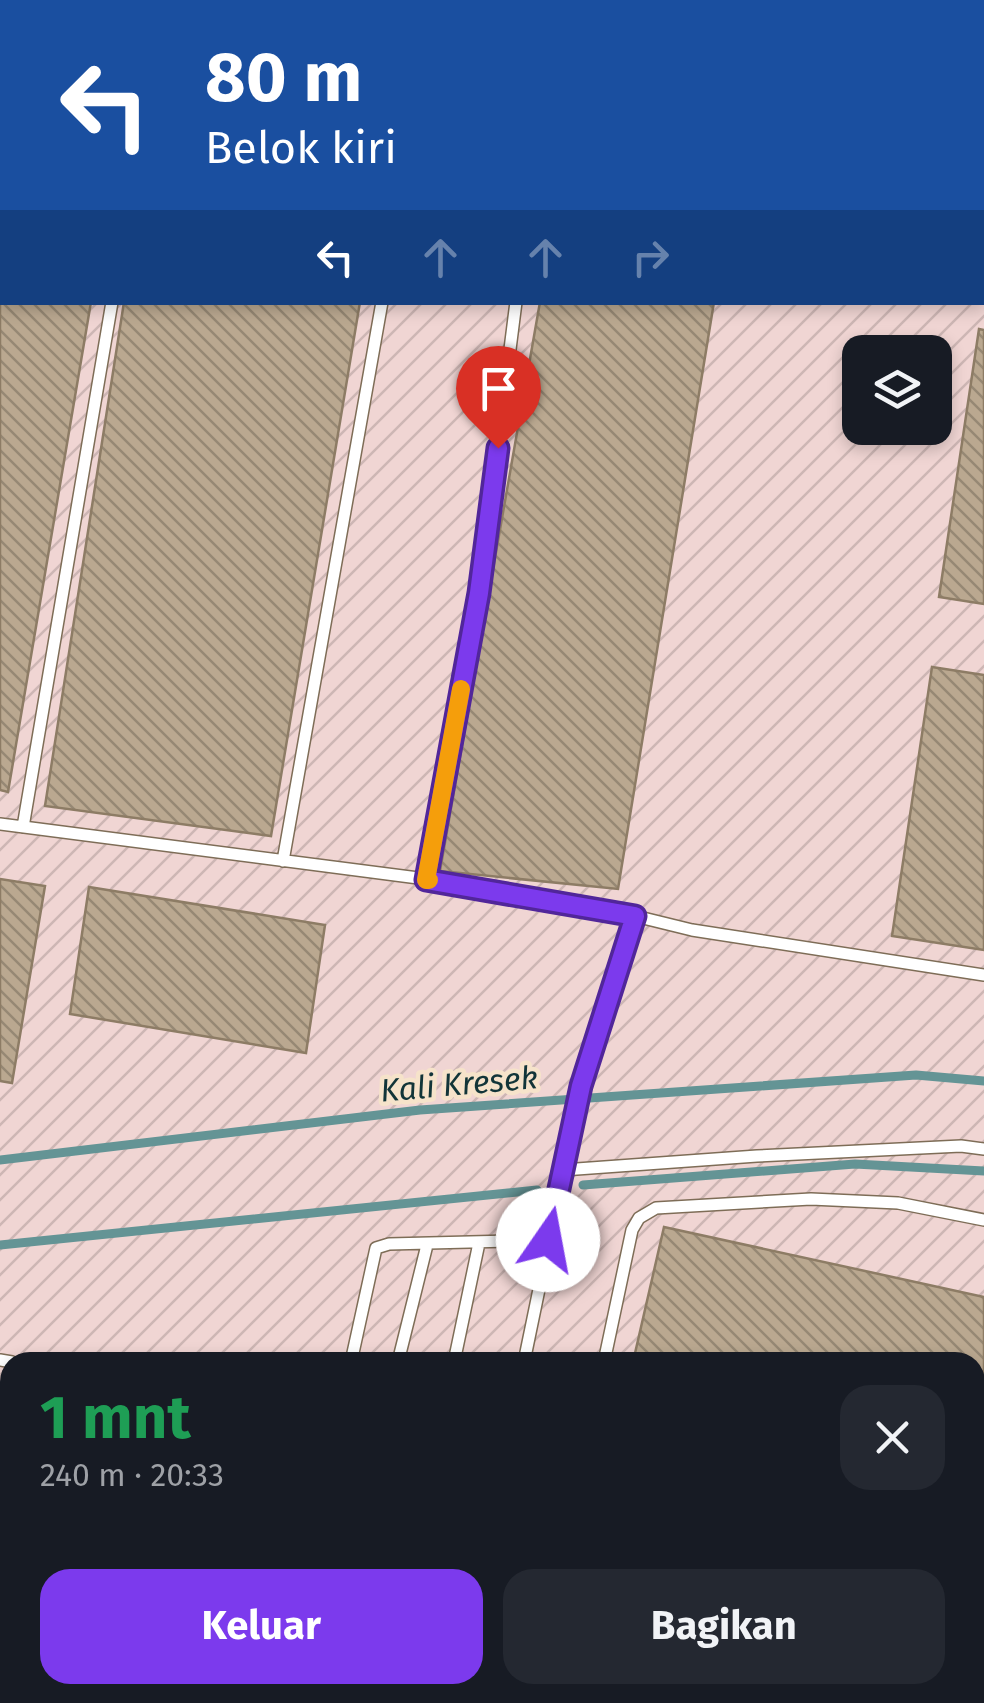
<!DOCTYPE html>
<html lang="id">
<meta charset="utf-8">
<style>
body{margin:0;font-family:"Fira Sans",sans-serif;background:#242831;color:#f1f3f6;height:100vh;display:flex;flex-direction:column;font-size:38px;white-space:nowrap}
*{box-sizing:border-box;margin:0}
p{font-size:32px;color:#9ea1a6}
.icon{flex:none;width:55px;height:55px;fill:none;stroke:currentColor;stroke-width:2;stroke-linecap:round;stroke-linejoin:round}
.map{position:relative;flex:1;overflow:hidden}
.drawer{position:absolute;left:0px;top:1352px;width:985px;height:352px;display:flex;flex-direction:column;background:#171b24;border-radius:30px 30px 0 0;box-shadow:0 5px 15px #0003}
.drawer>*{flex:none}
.guide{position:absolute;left:0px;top:0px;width:985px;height:305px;box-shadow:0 5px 15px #0003;background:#1a4fa0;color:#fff;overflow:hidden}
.controls{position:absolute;left:842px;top:335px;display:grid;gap:20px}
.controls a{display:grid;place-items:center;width:110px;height:110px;border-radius:20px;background:#171b24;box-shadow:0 5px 15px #0003;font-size:50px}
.pin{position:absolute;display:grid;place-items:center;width:85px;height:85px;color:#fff;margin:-102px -42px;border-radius:50% 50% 50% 0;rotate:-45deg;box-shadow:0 0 10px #0007}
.pin .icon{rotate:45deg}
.me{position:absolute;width:110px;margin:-55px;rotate:12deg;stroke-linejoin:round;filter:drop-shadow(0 0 8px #0008)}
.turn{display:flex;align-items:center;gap:35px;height:210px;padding:0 40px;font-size:45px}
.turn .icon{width:130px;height:130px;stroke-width:2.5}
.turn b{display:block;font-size:70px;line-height:85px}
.lanes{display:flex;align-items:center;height:95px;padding:0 40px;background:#0003;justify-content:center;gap:50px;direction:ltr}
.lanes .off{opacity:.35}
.round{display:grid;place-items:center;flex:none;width:105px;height:105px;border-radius:30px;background:#242831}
.head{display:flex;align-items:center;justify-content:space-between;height:170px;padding:0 40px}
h1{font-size:60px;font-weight:700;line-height:75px;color:#1e9e55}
.action{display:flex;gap:20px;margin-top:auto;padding:20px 40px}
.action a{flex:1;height:115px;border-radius:30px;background:#7c3aed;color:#fff;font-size:40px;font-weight:700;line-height:115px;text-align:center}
.action a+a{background:#242831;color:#f1f3f6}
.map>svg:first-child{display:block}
.industrial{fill:url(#industrial-furrows);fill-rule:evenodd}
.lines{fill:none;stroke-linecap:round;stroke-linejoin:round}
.stream{stroke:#649495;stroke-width:9}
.building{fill:url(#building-back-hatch);stroke:#8d7c65;stroke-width:2.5}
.lane-casing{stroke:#7e6d57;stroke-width:14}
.lane{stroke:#fff;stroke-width:11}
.route-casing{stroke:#51269a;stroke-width:25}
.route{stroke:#7c3aed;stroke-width:18}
.slow{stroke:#f59e0b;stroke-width:18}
.labels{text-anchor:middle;stroke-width:9;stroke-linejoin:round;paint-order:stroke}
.water-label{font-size:32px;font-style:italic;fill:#123538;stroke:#f6e3ca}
</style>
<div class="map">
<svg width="984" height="1703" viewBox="0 0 984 1703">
<defs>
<pattern id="industrial-furrows" width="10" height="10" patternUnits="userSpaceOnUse" patternTransform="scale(2.5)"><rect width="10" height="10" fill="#f0d5d3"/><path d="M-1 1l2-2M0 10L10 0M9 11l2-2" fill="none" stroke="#cdb6b4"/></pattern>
<pattern id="building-back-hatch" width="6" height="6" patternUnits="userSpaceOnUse" patternTransform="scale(2.5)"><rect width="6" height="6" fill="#baa890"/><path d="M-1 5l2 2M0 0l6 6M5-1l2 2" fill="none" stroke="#968874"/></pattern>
</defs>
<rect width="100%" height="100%" fill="#f6e3ca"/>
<path class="industrial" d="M0 0H984V1703H0ZM2 2H982V302H2ZM860 352H935V428H860ZM10 1362H975V1695H10Z"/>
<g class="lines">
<path class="stream" d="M0 1160 420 1110 916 1075 984 1081
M583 1185 855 1164 984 1171
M0 1245 537 1190"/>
</g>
<path class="building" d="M0 0H140L2 2V14Z
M169 0H625L169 2Z
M809 0H984V181L982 2H809Z
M0 161 2 302H91L8 792 0 790Z
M124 302H360L271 836 45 806Z
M540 302H714L618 889 440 871Z
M979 329 984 330V604L939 597Z
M932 667 984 675V950L892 936Z
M0 879 45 886 12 1083 0 1081Z
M89 887 325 925 306 1053 70 1014Z
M664 1227 984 1297V1703H554L556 1695H975V1362H633Z
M0 1386 10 1388V1643L0 1641Z
M243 1695H511L509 1703H279Z"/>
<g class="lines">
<defs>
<path id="lane" d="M157 2 158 0
M645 2 646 0
M790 2V0
M0 17H2
M0 134 2 135
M982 290 984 291
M0 824 426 879 635 916 692 930 984 975
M23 827 112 302
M283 861 382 302
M426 879 479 593 516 302
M563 1170 757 1156 961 1146 984 1149
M0 1360 12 1362
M351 1362 376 1248 389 1244 548 1240
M398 1362 427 1245
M454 1362 479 1243
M524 1362 581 1086 635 916
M604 1362 632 1230 639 1218 656 1208 811 1199 898 1203 984 1220
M0 1668 10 1670
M115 1695 149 1703
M531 1703 532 1695"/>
</defs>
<use href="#lane" class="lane-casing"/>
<use href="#lane" class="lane"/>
</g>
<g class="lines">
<defs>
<path id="route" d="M498 448 479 593 426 880 635 916 581 1086 548 1240"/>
</defs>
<use href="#route" class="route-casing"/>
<use href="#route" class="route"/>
<path class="slow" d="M429 880H426L461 689"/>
</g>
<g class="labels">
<g class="water-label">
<text transform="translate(459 1084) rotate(-5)" y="11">Kali Kresek</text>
</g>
</g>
</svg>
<div class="controls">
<a><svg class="icon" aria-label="layers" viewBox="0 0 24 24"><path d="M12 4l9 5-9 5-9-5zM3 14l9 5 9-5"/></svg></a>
</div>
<div class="pin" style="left:498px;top:448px;background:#d93025"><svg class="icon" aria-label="arrive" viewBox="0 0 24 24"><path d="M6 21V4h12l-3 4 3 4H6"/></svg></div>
<svg class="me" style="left:548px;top:1240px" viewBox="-20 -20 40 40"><circle r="19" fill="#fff"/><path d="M0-13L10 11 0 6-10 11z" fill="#7c3aed"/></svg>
<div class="guide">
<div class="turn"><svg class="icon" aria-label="left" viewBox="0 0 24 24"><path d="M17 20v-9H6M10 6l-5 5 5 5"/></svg><div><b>80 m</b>Belok kiri</div></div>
<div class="lanes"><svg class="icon" aria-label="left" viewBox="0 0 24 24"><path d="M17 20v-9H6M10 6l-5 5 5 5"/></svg><svg class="icon off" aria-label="ahead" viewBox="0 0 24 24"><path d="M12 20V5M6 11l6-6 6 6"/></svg><svg class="icon off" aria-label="ahead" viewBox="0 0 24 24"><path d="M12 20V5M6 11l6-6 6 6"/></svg><svg class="icon off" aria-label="right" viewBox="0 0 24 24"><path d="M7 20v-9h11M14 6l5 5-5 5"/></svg></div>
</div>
<section class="drawer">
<div class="head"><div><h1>1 mnt</h1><p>240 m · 20:33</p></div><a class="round"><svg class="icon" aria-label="close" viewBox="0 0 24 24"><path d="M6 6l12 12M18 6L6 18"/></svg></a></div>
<div class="action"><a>Keluar</a><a>Bagikan</a></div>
</section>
</div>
